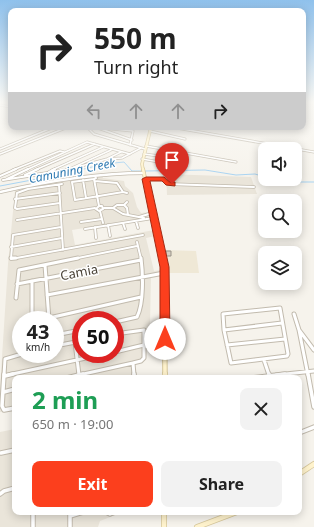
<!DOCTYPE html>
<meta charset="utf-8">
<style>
body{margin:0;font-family:"Noto Sans",sans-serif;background:#f2f2f2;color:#222;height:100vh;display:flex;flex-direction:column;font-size:15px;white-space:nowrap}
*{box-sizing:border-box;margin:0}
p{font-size:13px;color:#767676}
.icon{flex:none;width:22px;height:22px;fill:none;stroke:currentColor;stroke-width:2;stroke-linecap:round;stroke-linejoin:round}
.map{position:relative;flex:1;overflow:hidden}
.drawer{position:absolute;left:12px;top:375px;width:290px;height:140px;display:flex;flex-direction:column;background:#fff;border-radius:8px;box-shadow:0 2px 10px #0003}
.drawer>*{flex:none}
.banner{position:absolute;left:8px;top:8px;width:298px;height:122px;border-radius:8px;box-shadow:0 2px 10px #0003;background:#fff;color:#222;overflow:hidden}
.fabs{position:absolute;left:258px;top:142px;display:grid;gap:8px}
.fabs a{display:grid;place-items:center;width:44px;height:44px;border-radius:8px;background:#fff;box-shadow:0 2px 10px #0003;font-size:20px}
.speed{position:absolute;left:12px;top:311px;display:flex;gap:8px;font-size:20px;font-weight:700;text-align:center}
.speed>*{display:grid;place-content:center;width:52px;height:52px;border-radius:50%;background:#fff;box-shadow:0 2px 10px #0003;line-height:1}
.speed small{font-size:10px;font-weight:400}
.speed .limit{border:6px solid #d22;background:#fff;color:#111}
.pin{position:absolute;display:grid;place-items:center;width:34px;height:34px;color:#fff;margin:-41px -17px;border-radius:50% 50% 50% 0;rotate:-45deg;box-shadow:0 0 4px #0007}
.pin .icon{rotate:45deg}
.me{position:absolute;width:44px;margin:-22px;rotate:0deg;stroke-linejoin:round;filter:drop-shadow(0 0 3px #0008)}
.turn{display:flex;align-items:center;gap:14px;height:84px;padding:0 20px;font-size:18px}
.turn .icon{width:52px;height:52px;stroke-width:2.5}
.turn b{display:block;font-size:28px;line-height:34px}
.lanes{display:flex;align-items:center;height:38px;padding:0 20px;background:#0003;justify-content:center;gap:20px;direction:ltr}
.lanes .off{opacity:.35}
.round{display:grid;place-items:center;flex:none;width:42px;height:42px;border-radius:8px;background:#f2f2f2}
.summary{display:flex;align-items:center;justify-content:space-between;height:68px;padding:0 20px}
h1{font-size:24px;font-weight:700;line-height:30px;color:#1e9e55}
.primary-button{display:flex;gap:8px;margin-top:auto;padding:8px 20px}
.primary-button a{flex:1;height:46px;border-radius:8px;background:#fc3f1d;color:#fff;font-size:16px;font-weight:700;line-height:46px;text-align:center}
.primary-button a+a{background:#f2f2f2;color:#222}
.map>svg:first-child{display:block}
.residential{fill:#eae5da;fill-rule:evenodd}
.education{fill:#efe8d6}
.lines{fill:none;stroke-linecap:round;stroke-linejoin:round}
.stream{stroke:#a9d4f2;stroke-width:1}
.building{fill:#d8cfc1;stroke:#979187}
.minor-far3-casing{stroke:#c2bbae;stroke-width:3}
.minor-far2-casing{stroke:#c2bbae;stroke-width:3.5}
.minor-far1-casing{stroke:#c2bbae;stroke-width:5}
.minor-casing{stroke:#c2bbae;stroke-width:5.5}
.tertiary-casing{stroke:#c2bbae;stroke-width:4}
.secondary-far3-casing{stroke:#d6c79b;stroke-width:3.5}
.secondary-far2-casing{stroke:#d6c79b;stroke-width:4}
.secondary-far1-casing{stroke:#d6c79b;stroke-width:5.5}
.secondary-casing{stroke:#d6c79b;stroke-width:6}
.minor-far3{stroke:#fff;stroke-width:1.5}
.minor-far2{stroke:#fff;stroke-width:2}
.minor-far1{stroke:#fff;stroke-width:3}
.minor{stroke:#fff;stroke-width:3.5}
.tertiary{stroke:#fff;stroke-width:2.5}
.secondary-far3{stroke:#fff3cd;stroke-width:2}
.secondary-far2{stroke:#fff3cd;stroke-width:2.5}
.secondary-far1{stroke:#fff3cd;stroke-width:3.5}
.secondary{stroke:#fff3cd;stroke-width:4.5}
.route{fill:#fc3f1d;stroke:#a42913}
.labels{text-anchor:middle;stroke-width:3;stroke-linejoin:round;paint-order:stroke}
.far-water-label{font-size:12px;font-style:italic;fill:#2e7ab2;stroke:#fff}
.street-label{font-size:13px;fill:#4b4439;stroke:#fff}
</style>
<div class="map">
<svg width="314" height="527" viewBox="0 0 314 527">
<rect width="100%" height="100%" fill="#f6f3ec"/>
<path class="residential" d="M166 174 251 177 257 194 167 195Z
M102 175 103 178 124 181 125 186 133 193 137 207 141 213 150 212 152 217 72 230 75 245 154 230 155 236 146 238 154 271 161 270V273L151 275 150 324 154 323 153 340H161V347H145V357L134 364 135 378H15V409L0 412V388L8 264 15 190 33 185ZM21 320H55V354H21ZM81 320H115V354H81Z
M15 429V512H123L100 521 98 527H0V432Z"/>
<path class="education" d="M163 250 196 251 199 273H165Z"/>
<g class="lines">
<path class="stream" d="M145 171 205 170 236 175 255 174 265 177
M272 179 293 182H314
M0 186 64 174 104 164 124 162 132 171H141"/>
</g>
<path class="building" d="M166 251H171V256H166Z
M149 376V378H139Z"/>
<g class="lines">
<defs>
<path id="minor-far3" d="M0 105 11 107
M87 127 94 134 145 149
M92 127 133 131 130 145
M171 127 314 152
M98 128 132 140
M150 131 185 139
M146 146 236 162
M0 149 54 127
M0 154 68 127
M144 154 159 156
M107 159 121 152
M142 159 182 166
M72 168 111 150
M13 170 60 151 64 152
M26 170 87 142 130 154
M35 170 95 144
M52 170 103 147
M66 170 107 159 122 158 141 148"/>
<path id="minor-far2" d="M49 172 55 169
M25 175 38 169
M0 176 16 169
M96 178 94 179 99 206
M7 179 28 169
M94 179 72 182 75 200 123 192
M145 179H166L168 184 254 187
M3 180 72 169
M83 180 86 198
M95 181 117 183 123 192 127 193
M59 185 63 250
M15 199 60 193
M60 203 17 209 15 208 17 193 28 189 62 184
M124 205 127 202
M99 206H102L103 209 99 211 96 209Z
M104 208H113L123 214 144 218
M113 208 117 205H124L127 208 128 215
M100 211 103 223
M139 217 152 213
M17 220 95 208
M136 221 138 228
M81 222 102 219
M123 223 125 229
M108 225 110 236
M61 227 13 235 11 259 143 235
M95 227 96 238
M85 229 153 218
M137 242 141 259
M11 247 62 238
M73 259 137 246"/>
<path id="minor-far1" d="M11 258H16
M45 265 49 320
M32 281V320
M17 284 141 260
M47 295 164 273
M16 298 19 270 78 258
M280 308 288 354 287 356 231 363 224 330 223 314Z
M294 314 299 330 314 350
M49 318 141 297
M115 322 137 317C144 303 143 274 141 258
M224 330 282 323
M299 330 308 375
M115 334 144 330V358L141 361 133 363 134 375
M55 335 81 330
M75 342 79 375
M18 343H21
M227 345 285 339
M55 346 81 341
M144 346 165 348
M115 352 148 344 165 343
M264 360 269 375
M4 375 5 359 22 354
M8 375 104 354
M79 375 133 363
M276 375 314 371"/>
<path id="minor" d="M4 374 2 406 4 410 15 408
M79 374V378
M134 374V378
M269 374 270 378
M308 374 314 407
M5 376 13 374
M67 378 83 374
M252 378 285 374
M4 392 15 389
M299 433 314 427
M1 453 15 450
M0 494 4 491 15 488
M33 512V527
M70 512V527
M106 512 110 514 115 512
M70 516 83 512"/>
<path id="tertiary" d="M0 192C48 181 94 173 144 173"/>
<path id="secondary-far3" d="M143 170 142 164 151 127"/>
<path id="secondary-far2" d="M143 169 162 259"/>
<path id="secondary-far1" d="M162 258 164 267 165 375"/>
<path id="secondary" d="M165 374V378
M299 474 314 464
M164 512V527
M197 527 237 512"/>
</defs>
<use href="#minor-far3" class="minor-far3-casing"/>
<use href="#minor-far2" class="minor-far2-casing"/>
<use href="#minor-far1" class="minor-far1-casing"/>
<use href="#minor" class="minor-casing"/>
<use href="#tertiary" class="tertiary-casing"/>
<use href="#secondary-far3" class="secondary-far3-casing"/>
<use href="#secondary-far2" class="secondary-far2-casing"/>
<use href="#secondary-far1" class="secondary-far1-casing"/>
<use href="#secondary" class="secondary-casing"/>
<use href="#minor-far3" class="minor-far3"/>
<use href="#minor-far2" class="minor-far2"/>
<use href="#minor-far1" class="minor-far1"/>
<use href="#minor" class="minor"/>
<use href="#tertiary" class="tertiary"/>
<use href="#secondary-far3" class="secondary-far3"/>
<use href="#secondary-far2" class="secondary-far2"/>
<use href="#secondary-far1" class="secondary-far1"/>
<use href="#secondary" class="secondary"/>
</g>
<linearGradient id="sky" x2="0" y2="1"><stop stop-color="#8fc1ec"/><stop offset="0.58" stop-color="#fbfaf6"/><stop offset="1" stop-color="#fbfaf6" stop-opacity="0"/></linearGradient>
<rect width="314" height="176" fill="url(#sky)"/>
<path class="route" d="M164 177 170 182H175V186L166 185 162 181H150L169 267 170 339 169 342 165 344 161 342 160 339V267L142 179 146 177Z"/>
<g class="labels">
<g class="far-water-label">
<text transform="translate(72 171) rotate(-11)" y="4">Camuning Creek</text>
</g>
<g class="street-label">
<text transform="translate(79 272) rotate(-11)" y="5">Camia</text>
</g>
</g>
</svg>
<div class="fabs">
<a><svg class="icon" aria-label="sound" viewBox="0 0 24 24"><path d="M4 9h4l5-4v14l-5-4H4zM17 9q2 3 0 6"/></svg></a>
<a><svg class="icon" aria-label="search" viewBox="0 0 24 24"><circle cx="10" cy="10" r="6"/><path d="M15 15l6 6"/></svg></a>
<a><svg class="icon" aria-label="layers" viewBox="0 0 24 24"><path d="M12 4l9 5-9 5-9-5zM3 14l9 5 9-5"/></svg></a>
</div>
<div class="speed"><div>43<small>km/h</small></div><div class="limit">50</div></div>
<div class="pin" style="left:172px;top:184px;background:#d93025"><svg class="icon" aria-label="arrive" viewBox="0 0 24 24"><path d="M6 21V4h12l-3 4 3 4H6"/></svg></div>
<svg class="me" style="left:165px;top:339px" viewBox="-20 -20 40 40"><circle r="19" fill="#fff"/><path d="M0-13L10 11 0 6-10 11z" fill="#fc3f1d"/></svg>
<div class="banner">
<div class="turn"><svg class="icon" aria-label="right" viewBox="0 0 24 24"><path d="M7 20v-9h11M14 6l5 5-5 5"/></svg><div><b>550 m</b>Turn right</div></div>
<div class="lanes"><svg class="icon off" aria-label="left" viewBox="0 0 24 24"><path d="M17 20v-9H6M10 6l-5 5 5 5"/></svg><svg class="icon off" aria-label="ahead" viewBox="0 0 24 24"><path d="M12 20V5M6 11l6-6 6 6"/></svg><svg class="icon off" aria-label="ahead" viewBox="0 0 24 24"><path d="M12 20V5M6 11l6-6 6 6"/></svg><svg class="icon" aria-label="right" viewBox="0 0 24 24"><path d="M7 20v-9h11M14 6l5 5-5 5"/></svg></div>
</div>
<section class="drawer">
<div class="summary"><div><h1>2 min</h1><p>650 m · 19:00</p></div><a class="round"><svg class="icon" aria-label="close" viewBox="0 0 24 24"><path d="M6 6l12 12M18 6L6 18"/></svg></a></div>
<div class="primary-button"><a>Exit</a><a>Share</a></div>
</section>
</div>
